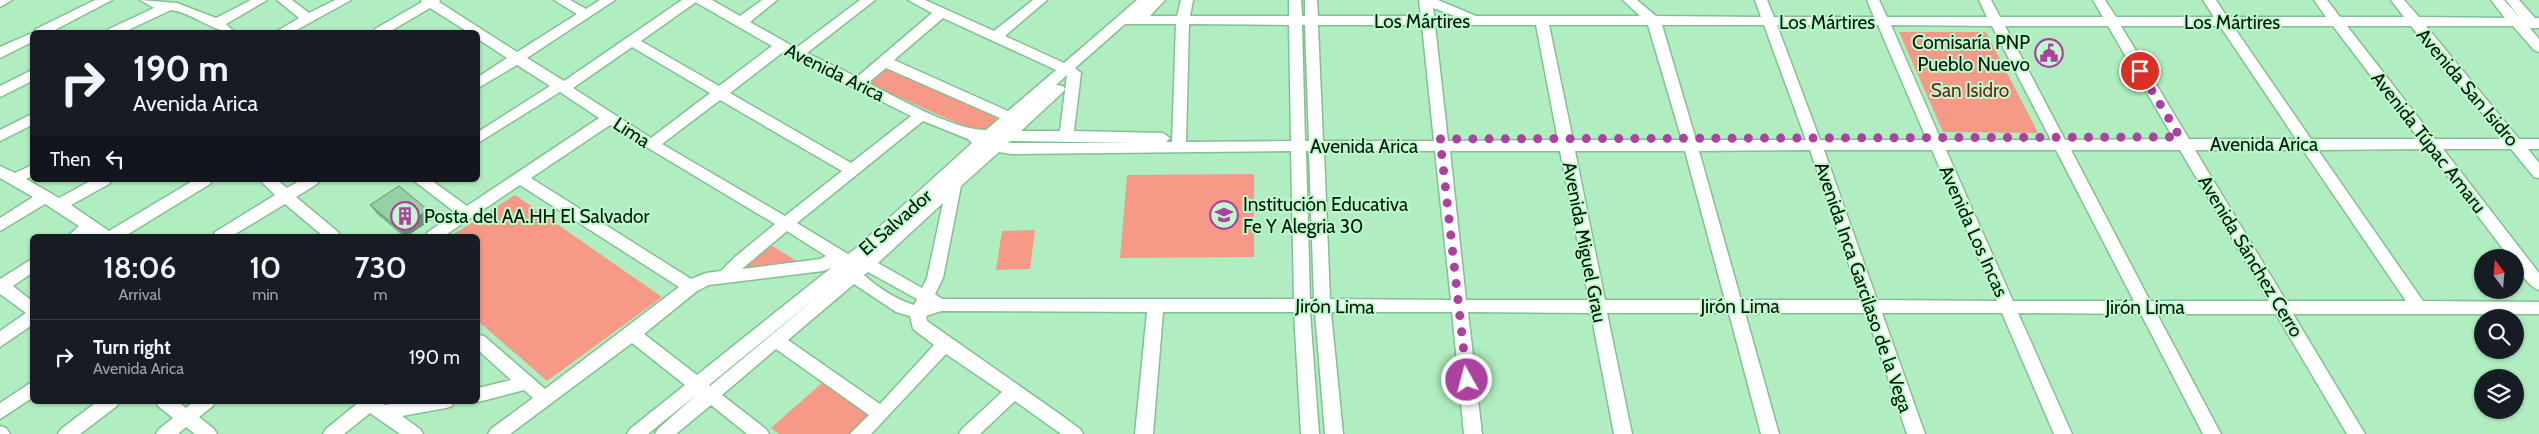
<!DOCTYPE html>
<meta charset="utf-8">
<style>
body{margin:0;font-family:Cabin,sans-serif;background:#20242c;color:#f1f3f6;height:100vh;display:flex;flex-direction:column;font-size:19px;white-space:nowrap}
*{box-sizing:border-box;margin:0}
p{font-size:16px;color:#9ea1a6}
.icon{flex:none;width:28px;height:28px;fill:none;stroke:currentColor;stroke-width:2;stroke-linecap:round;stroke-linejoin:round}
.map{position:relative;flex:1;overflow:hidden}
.sheet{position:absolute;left:30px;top:234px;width:450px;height:170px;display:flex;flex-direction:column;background:#171b24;border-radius:8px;box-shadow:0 1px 4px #0004}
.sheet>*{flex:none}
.guide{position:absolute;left:30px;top:30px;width:450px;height:152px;border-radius:8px;box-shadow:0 1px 4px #0004;background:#171b24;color:#f1f3f6;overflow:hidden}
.needle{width:32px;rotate:344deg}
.fabs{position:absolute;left:2474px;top:249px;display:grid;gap:10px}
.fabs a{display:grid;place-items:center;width:50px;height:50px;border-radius:50%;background:#171b24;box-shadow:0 1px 4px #0004;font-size:25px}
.pin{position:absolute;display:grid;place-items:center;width:42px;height:42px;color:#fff;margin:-21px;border:2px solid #fff;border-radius:50%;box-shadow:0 1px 5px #0007}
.me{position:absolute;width:55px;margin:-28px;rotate:353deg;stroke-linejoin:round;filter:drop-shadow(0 0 4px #0008)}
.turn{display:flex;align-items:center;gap:18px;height:105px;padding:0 20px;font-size:22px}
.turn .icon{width:65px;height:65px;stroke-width:2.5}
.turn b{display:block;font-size:35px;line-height:42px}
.then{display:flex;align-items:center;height:48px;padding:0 20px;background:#0003;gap:10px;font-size:19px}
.eta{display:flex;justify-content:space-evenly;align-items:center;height:85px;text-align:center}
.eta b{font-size:30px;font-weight:600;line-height:35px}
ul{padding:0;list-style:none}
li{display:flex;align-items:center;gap:15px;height:75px;padding:0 20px;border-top:1px solid #363941}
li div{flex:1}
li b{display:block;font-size:19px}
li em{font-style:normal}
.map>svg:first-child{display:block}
.green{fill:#f69987}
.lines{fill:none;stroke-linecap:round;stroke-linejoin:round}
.minor-casing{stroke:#84bf93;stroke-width:3}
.minor{fill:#fff;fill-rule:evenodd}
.wall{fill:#80b48d}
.shaded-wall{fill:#689273}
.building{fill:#95d1a4;stroke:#689273}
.route{stroke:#ac41a1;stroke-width:9;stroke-dasharray:0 16.2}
.labels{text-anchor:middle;stroke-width:4;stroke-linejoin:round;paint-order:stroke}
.street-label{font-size:19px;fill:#011707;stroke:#bdfbcd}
.poi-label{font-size:19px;fill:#011707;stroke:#bdfbcd;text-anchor:start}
.park-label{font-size:19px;fill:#702214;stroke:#bdfbcd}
</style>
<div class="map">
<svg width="2539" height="434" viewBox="0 0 2539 434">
<rect width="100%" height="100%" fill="#b0edc0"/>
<path class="green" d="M1899 32H1986L2038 133 1943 132Z
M883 66 998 117 981 134 866 82Z
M1254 174V257L1120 258 1127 175Z
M515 195 662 297 547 381 478 321V236H451Z
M1035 230 1030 269 996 270 1002 231Z
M769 244 798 262 742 270V266Z
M822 383 870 416 851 434H779L771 428Z"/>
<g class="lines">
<defs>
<path id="minor" d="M0 0H12L0 7Z
M95 0H112L51 32H34L36 29Z
M140 0 177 3 216 18 251 0H267L226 24 234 32C211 32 194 13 171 10L124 32H108L109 29 154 8Z
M277 0H292L309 13 335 0H351L293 32H276L299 18Z
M421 0H440L439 2 517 52 577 14 554 0H570L586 9 600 0H615L527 58 564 81 682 0H712L740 16 762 0H777L750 22 796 48 860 0H875L807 53 857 77 932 13 908 0H925L994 31 1033 0H1047L1005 36 1064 63 1137 0H1165L1150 16H1177L1181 0H1193L1190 16H1289V0H1301L1302 16H1305V0H1317L1318 16H1421L1419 0H1438L1476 16H1640L1623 0H1637L1656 16 1761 17 1755 0H1767L1774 17H1874L1867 0H1879L1887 17H1987L1979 0H1991L2000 17H2103L2093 0H2105L2116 17H2214L2203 0H2216L2227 17H2326L2314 0H2327L2340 17H2404L2391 0H2404L2419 17 2505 18 2491 0H2504L2520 18 2506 0H2519L2535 18H2539V28H2530L2539 39V52L2534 50 2513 26H2426L2519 139H2539V149H2528L2539 163V178L2534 177 2511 149H2443L2539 273V290C2529 287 2515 268 2515 258H2510L2427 149 2318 150 2423 301 2539 302V314H2293L2365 434H2347L2276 314H2157L2221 434H2203L2141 314 2018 313 2072 434H2054L2002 313H1882L1925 434H1907L1866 313H1745L1779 434H1761L1729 313H1607L1632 434H1614L1591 313 1468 312 1482 434H1464L1452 312H1331L1343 434H1325L1315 312H1310L1319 434H1301L1294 312H1163L1153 434H1135L1147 312 941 311 926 316 927 321 1061 415 1080 429 1083 434H1061L1015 401 980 434H959L962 429 1002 392 946 354 871 434H850L869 415 776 349 722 395 766 429 769 434H747L711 405 676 434H655L658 429 697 394 648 434H627L630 429 685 385 632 343 510 434H488L491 429 533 398 524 390 478 402 476 401 478 388 511 380 478 350V335L484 336 545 389 679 287 520 185 444 236H426L428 232 456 213 413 180H431L467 206 599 118 560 92 478 143V132L550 86 517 65 478 88V77L507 58 478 39V32H468L430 8 389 32H374L375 29 422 2ZM696 2 697 3 772 46 719 86 641 41ZM1433 8 1455 16H1434ZM943 18 1056 70 1008 111 894 60ZM1125 24H1176L1172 142H1166L1170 138 1163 133 1074 131 1081 73 1075 68ZM1189 24 1289 25 1291 141 1186 142ZM1302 25H1305L1309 141H1305ZM1318 25H1422L1434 141H1323ZM1435 25H1536L1558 140 1448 141ZM1549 25H1648L1682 140H1573ZM1662 25H1764L1806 140H1696ZM1777 25H1878L1927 140H1820ZM1891 25 1992 26 2051 140H1941ZM2005 26H2108L2174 139 2065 140ZM2121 26H2220L2296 139H2189ZM2233 26H2333L2419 139H2311ZM2347 26H2411L2503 139H2435ZM632 47 710 93 651 138 573 88ZM783 52 911 116 851 163 730 93ZM886 68 1000 118 986 130C952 130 899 98 868 83ZM1067 75 1060 131H1021L1063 92 1065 89 1063 86 1056 85ZM720 100 842 171 785 216 662 144ZM923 121 968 139 972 143 855 249 848 254 797 223ZM610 125 775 224 735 257 721 271 706 273 691 279 531 178ZM1011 141 1133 143H1008ZM1810 150 1861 300H1741L1699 151ZM1824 150H1932L1997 301 1877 300ZM1946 150H2056L2134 301H2013ZM2071 150H2180L2269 301H2150ZM2195 150H2303L2406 301H2286ZM1291 151 1294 299H942L935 294 943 278 961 186 999 152 1011 154ZM1306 151H1309L1314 299H1310ZM1324 151H1435L1451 300 1330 299ZM1450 151H1560L1589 300H1466ZM1575 151H1685L1725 300H1605ZM943 203 927 278 922 288 878 263ZM787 231 826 256 820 259 742 269ZM831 268 697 375 644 334 697 291 709 285 823 271ZM868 272 917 299 914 305C897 300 877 287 864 275ZM854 284 896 312 910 316 913 329 934 345 880 404 788 340ZM824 291 710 386 709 385Z
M32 33V42L0 58V47Z
M32 70V81L0 97V86Z
M32 114V125L0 141V130Z
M32 165V176L26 179 59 198 92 180H111L109 184 71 205 109 231 194 180H212L210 184 125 236H94L90 234 86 236H68L79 226 45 204 0 231V218L33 197 0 178V166L15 173Z
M260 180H277L287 188 301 180H319L317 184 296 197 338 232 340 236H323L285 204 232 236H213L215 232 275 195Z
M32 259V273L13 286 32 301V325L0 347V331L26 313 0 294V279Z
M32 382V398L0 419V403Z
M98 401H119L117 406 80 434H58L61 429Z
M156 401H177L186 408 194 401H215L213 406 199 417 214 429 217 434H195L186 427 178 434H156L159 429 173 418 158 406Z
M357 401H379L385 405 407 401H454L452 406 446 408 402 416 420 429 423 434H400L370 413 344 434H323L326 429 358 403Z
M0 426 6 428 10 434H0Z"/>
</defs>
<use href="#minor" class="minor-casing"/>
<use href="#minor" class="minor"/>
</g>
<path class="wall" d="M370 205 434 218 407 236H403L377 214Z"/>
<path class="shaded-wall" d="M428 210 434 218 407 236H404L399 229Z"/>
<path class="building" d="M399 186 428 210 399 229 370 205Z"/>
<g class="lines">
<path class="route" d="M1467 380 1440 139 2180 137 2140 71"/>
</g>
<defs>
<symbol id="civic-ring" viewBox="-11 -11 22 22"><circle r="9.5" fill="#bdfbcd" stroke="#ac41a1" stroke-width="1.5"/><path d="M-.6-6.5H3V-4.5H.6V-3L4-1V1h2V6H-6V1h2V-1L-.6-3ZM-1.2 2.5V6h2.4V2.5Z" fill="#ac41a1"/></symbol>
<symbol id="school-ring" viewBox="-11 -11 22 22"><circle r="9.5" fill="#bdfbcd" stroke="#ac41a1" stroke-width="1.5"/><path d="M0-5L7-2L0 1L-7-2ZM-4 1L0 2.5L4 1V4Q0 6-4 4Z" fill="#ac41a1"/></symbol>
<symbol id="building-ring" viewBox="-11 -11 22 22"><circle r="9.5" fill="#bdfbcd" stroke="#ac41a1" stroke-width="1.5"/><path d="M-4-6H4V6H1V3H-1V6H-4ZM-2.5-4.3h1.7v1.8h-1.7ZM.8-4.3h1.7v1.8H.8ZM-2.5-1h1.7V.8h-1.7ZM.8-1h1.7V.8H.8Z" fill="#ac41a1"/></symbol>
</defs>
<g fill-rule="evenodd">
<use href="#civic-ring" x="2033" y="37" width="32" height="32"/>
<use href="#school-ring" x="1208" y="199" width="32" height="32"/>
<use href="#building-ring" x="389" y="200" width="32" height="32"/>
</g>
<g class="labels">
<g class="street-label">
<text x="1422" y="28">Los Mártires</text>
<text x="1827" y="29">Los Mártires</text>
<text x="2232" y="29">Los Mártires</text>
<text transform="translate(835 72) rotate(26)" y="7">Avenida Arica</text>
<text transform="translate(2468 87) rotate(50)" y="7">Avenida San Isidro</text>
<text transform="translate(632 132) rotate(33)" y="7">Lima</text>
<text transform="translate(2429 142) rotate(52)" y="7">Avenida Túpac Amaru</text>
<text x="2264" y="151">Avenida Arica</text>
<text x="1364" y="153">Avenida Arica</text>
<text transform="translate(895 222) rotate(-41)" y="7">El Salvador</text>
<text transform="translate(1974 231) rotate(66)" y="7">Avenida Los Incas</text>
<text transform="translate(1585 242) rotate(79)" y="7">Avenida Miguel Grau</text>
<text transform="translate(2251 256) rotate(59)" y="7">Avenida Sánchez Cerro</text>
<text transform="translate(1864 287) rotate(71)" y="7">Avenida Inca Garcilaso de la Vega</text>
<text transform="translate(1335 306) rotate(1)" y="7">Jirón Lima</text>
<text x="1740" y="313">Jirón Lima</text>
<text x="2145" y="314">Jirón Lima</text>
</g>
<g class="poi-label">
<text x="2030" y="49" text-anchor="end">Comisaría PNP<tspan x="2030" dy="22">Pueblo Nuevo</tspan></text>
<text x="1243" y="211">Institución Educativa<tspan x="1243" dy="22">Fe Y Alegria 30</tspan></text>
<text x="424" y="223">Posta del AA.HH El Salvador</text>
</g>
<g class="park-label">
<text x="1970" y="97">San Isidro</text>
</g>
</g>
</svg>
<div class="fabs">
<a><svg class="needle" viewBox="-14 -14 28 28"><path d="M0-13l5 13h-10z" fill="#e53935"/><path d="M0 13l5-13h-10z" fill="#9ea1a6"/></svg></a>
<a><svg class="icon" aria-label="search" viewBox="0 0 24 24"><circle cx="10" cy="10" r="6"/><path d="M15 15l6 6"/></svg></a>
<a><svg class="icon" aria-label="layers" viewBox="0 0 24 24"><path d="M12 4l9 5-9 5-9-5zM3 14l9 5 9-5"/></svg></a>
</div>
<div class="pin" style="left:2140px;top:71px;background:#d93025"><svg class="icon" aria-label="arrive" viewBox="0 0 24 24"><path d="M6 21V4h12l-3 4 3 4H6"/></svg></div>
<svg class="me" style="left:1467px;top:380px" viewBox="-20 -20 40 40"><circle r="17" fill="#ac41a1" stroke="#fff" stroke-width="3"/><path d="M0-11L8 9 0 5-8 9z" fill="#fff"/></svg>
<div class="guide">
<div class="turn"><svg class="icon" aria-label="right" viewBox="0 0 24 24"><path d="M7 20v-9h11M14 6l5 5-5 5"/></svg><div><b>190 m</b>Avenida Arica</div></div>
<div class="then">Then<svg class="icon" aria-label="left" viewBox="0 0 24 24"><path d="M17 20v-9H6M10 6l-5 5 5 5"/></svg></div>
</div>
<section class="sheet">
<div class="eta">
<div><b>18:06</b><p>Arrival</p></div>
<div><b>10</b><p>min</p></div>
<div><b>730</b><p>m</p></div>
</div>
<ul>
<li><svg class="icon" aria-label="right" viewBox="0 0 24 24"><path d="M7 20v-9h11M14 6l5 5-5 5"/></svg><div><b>Turn right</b><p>Avenida Arica</p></div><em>190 m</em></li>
</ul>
</section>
</div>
